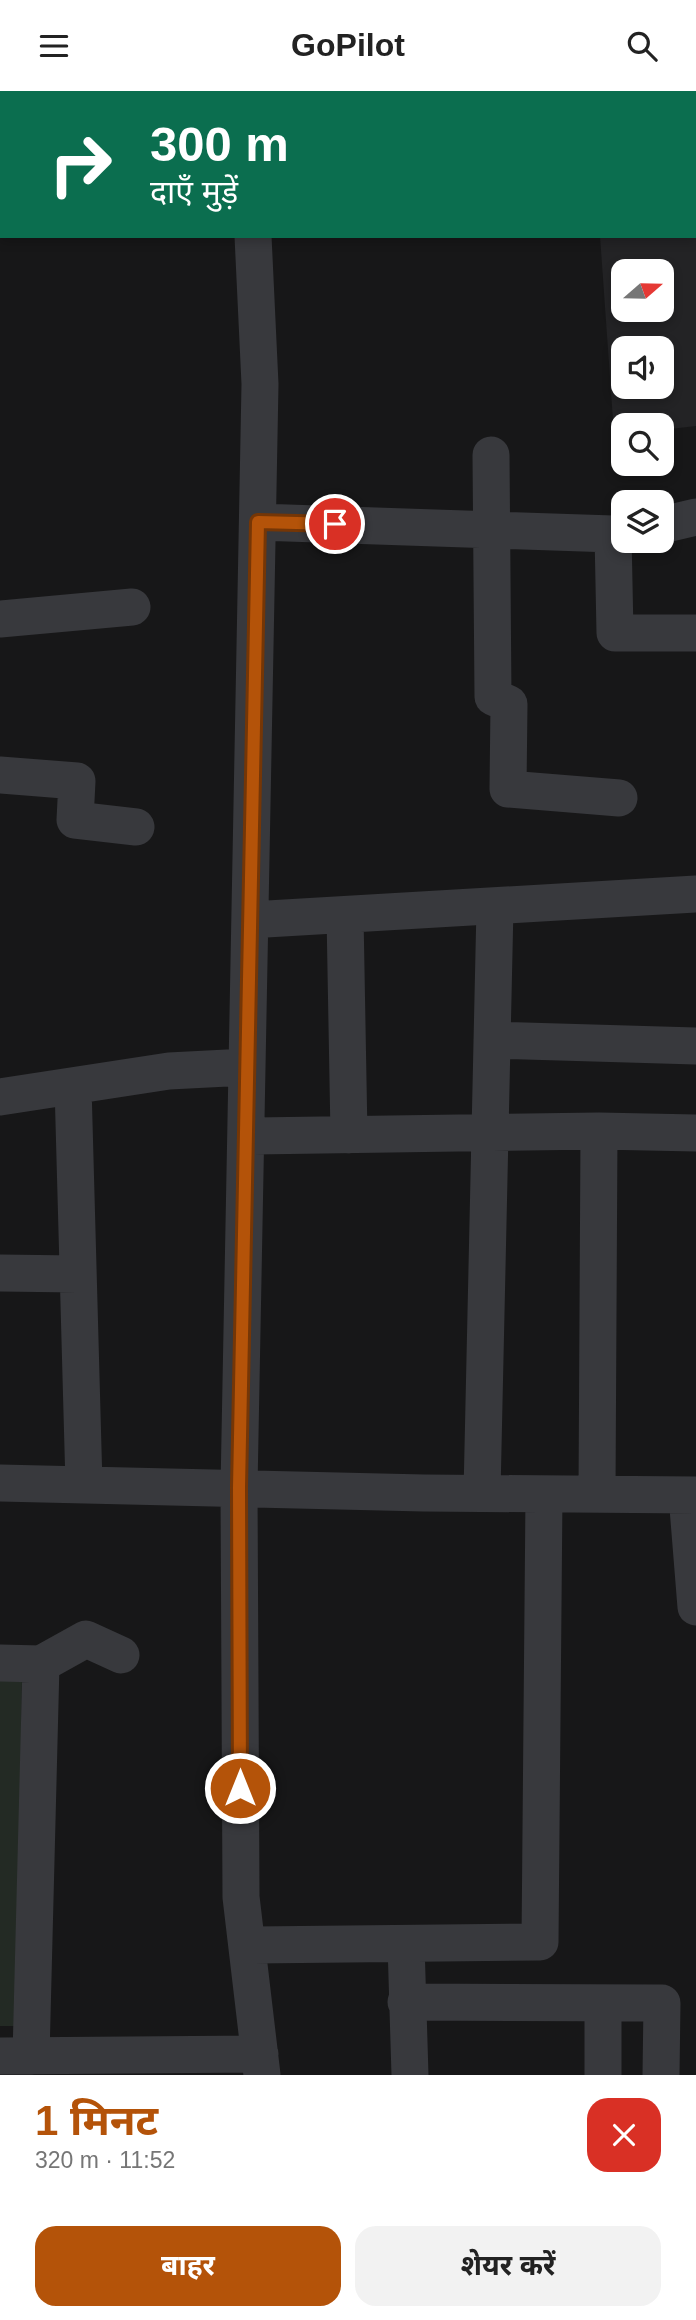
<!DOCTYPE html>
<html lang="hi">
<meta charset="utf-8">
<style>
body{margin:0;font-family:Helvetica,"Noto Sans Devanagari",sans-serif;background:#f2f2f2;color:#222;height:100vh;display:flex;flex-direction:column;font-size:26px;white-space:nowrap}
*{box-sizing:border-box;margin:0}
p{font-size:23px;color:#767676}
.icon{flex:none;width:38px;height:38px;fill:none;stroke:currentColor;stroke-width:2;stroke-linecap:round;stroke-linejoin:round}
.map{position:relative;height:1984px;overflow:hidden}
.sheet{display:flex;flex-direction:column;background:#fff;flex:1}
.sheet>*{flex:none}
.banner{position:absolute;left:0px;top:0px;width:696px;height:147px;box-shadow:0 4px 10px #0003;background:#0b6e4f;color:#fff;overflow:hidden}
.needle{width:46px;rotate:70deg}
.tools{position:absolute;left:611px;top:168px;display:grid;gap:14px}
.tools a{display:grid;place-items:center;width:63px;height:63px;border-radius:14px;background:#fff;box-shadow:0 4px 10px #0003;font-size:35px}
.pin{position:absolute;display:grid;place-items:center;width:60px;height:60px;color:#fff;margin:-30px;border:4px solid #fff;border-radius:50%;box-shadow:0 2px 7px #0007}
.me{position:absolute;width:77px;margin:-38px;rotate:0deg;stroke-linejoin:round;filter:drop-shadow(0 0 5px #0008)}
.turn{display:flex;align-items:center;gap:24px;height:147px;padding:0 35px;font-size:32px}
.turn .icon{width:91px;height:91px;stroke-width:2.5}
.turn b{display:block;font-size:49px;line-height:60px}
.round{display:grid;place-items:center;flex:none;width:74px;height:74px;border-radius:21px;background:#f2f2f2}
.headline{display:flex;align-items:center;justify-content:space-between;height:119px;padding:0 35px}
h1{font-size:42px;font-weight:700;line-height:52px;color:#b45309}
.action{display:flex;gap:14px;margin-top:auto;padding:14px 35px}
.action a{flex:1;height:80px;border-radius:21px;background:#b45309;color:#fff;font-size:28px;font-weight:700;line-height:80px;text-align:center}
.action a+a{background:#f2f2f2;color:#222}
header{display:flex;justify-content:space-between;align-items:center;height:91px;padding:0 35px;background:#fff;font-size:32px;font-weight:700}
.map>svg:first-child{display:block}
.built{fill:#232325;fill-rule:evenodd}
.green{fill:#232a24}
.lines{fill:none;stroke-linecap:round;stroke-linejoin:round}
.minor{stroke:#38393d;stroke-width:37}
.route-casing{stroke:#753606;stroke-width:18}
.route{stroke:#b45309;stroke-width:12}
</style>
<header><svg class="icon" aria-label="menu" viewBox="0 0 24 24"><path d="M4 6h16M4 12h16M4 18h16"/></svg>GoPilot<svg class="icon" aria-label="search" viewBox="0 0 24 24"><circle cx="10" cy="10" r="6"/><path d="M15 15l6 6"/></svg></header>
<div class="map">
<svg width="696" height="1984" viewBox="0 0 696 1984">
<rect width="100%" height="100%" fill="#171718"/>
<path class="built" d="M575 0H696V335L662 339V334H623V342L614 343 600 145H695V2ZM623 180H662V219H623ZM623 257H662V296H623Z"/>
<path class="green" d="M0 1586H22L18 1935H0Z"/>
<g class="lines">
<path class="minor" d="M244 0V2
M253 145 260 293 239 1397 241 1806 262 1984
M491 364 493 606 509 613 508 698 619 707
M258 431 613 443 615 542H696
M662 434 696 426
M0 528 132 516
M0 684 77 690 75 729 136 736
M345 824 349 1044
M250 829 696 803
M492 949 696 955
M73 995 84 1394
M0 1006 169 980 247 976
M246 1045 599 1040
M0 1182 77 1183
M0 1392 424 1402 696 1404
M482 1402 495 816
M597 1403 599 1040 696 1042
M687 1404 696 1516
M0 1572 41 1573 31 1965
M41 1573 86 1548 121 1564
M406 1853 410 1984
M247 1854 540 1851 544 1403
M406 1911 662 1912 661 1984
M603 1912V1984
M0 1965 260 1963"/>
</g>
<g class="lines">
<defs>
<path id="route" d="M240 1697 239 1397 258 431 335 433"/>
</defs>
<use href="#route" class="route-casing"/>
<use href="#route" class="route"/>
</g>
</svg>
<div class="tools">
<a><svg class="needle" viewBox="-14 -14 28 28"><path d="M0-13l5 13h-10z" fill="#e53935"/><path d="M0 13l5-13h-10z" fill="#767676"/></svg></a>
<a><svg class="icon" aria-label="sound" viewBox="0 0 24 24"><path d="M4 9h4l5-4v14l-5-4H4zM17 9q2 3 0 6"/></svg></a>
<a><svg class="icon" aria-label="search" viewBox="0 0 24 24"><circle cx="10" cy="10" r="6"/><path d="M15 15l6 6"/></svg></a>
<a><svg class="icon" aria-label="layers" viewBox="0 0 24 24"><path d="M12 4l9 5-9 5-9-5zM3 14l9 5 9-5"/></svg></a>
</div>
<div class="pin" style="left:335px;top:433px;background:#d93025"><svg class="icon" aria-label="arrive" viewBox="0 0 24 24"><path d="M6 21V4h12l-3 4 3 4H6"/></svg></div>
<svg class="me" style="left:240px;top:1697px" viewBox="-20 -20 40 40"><circle r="17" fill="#b45309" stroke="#fff" stroke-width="3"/><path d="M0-11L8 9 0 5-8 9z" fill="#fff"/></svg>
<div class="banner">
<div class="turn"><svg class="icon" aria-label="right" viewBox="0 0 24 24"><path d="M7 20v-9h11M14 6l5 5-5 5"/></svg><div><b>300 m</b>दाएँ मुड़ें</div></div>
</div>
</div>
<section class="sheet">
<div class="headline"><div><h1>1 मिनट</h1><p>320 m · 11:52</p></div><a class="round" style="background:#d93025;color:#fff"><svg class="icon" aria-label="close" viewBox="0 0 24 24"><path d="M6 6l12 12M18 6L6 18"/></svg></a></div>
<div class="action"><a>बाहर</a><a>शेयर करें</a></div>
</section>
